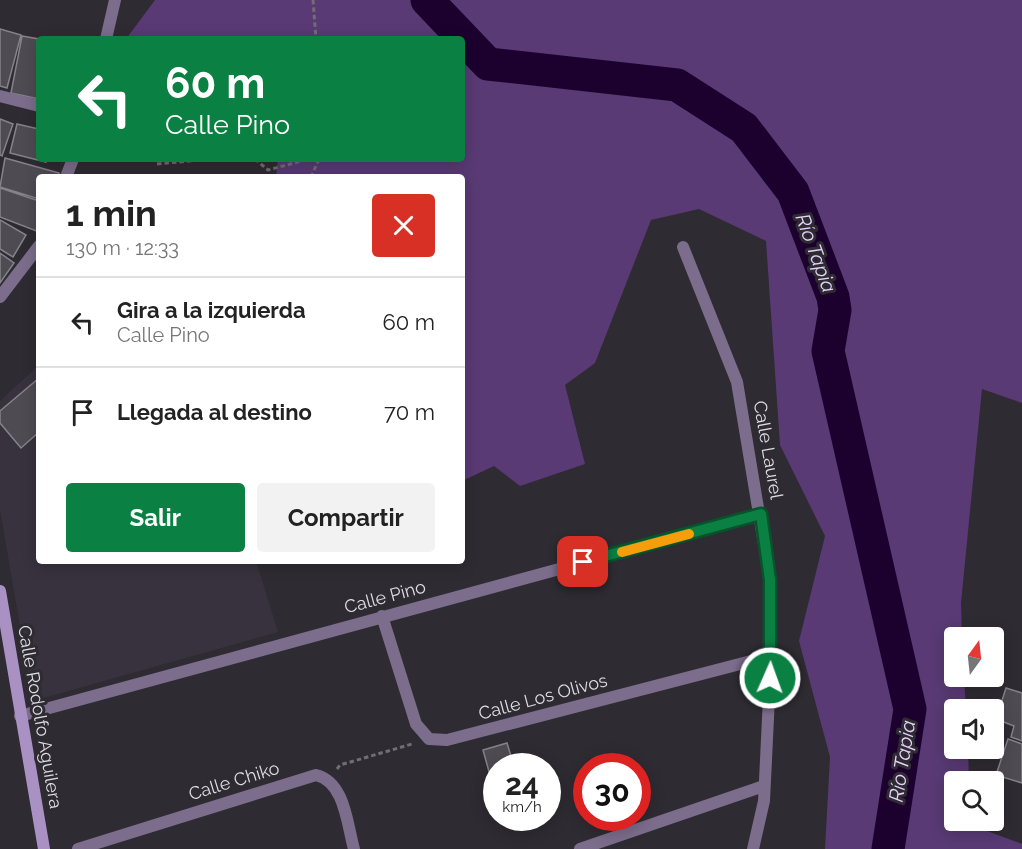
<!DOCTYPE html>
<html lang="es">
<meta charset="utf-8">
<style>
body{margin:0;font-family:Raleway,sans-serif;background:#f2f2f2;color:#222;height:100vh;display:flex;flex-direction:column;font-size:22px;white-space:nowrap}
*{box-sizing:border-box;margin:0}
p{font-size:20px;color:#767676}
.icon{flex:none;width:33px;height:33px;fill:none;stroke:currentColor;stroke-width:2;stroke-linecap:round;stroke-linejoin:round}
.map{position:relative;flex:1;overflow:hidden}
.panel{position:absolute;left:36px;top:174px;width:429px;height:390px;display:flex;flex-direction:column;background:#fff;border-radius:6px;box-shadow:0 3px 15px #0003}
.panel>*{flex:none}
.banner{position:absolute;left:36px;top:36px;width:429px;height:126px;border-radius:6px;box-shadow:0 3px 15px #0003;background:#0b8043;color:#fff;overflow:hidden}
.needle{width:39px;rotate:15deg}
.controls{position:absolute;left:944px;top:627px;display:grid;gap:12px}
.controls a{display:grid;place-items:center;width:60px;height:60px;border-radius:6px;background:#fff;box-shadow:0 3px 15px #0003;font-size:30px}
.speed{position:absolute;left:483px;top:753px;display:flex;gap:12px;font-size:30px;font-weight:700;text-align:center}
.speed>*{display:grid;place-content:center;width:78px;height:78px;border-radius:50%;background:#fff;box-shadow:0 3px 15px #0003;line-height:1}
.speed small{font-size:15px;font-weight:400}
.speed .limit{border:9px solid #d22;background:#fff;color:#111}
.pin{position:absolute;display:grid;place-items:center;width:51px;height:51px;color:#fff;margin:-26px;border-radius:12px;box-shadow:0 3px 9px #0006}
.me{position:absolute;width:66px;margin:-33px;rotate:2deg;stroke-linejoin:round;filter:drop-shadow(0 0 4px #0008)}
.turn{display:flex;align-items:center;gap:21px;height:126px;padding:0 30px;font-size:27px}
.turn .icon{width:78px;height:78px;stroke-width:2.5}
.turn b{display:block;font-size:42px;line-height:51px}
.round{display:grid;place-items:center;flex:none;width:63px;height:63px;border-radius:6px;background:#f2f2f2}
.headline{display:flex;align-items:center;justify-content:space-between;height:102px;padding:0 30px}
h1{font-size:36px;font-weight:700;line-height:45px}
.primary-button{display:flex;gap:12px;margin-top:auto;padding:12px 30px}
.primary-button a{flex:1;height:69px;border-radius:6px;background:#0b8043;color:#fff;font-size:24px;font-weight:700;line-height:69px;text-align:center}
.primary-button a+a{background:#f2f2f2;color:#222}
ul{padding:0;list-style:none}
li{display:flex;align-items:center;gap:18px;height:90px;padding:0 30px;border-top:2px solid #e0e0e0}
li div{flex:1}
li b{display:block;font-size:22px}
li em{font-style:normal}
.map>svg:first-child{display:block}
.built{fill:#38323f}
.green{fill:#593a75}
.lines{fill:none;stroke-linecap:round;stroke-linejoin:round}
.river{stroke:#1c012f;stroke-width:33}
.building{fill:#4f4b53;stroke:#86828a;stroke-width:1.5}
.path{stroke:#706d74;stroke-width:3;stroke-dasharray:4.5 3;stroke-linecap:butt}
.street{stroke:#7c6d8c;stroke-width:12}
.secondary{stroke:#a991c3;stroke-width:12}
.route-casing{stroke:#07532c;stroke-width:15}
.route{stroke:#0b8043;stroke-width:10}
.slow{stroke:#f59e0b;stroke-width:10}
.labels{text-anchor:middle;stroke-width:6;stroke-linejoin:round;paint-order:stroke}
.street-label{font-size:18px;fill:#dedce1;stroke:#2e2b32}
.water-label{font-size:20px;font-style:italic;fill:#e6d3fa;stroke:#2e2b32}
</style>
<div class="map">
<svg width="1022" height="849" viewBox="0 0 1022 849">
<rect width="100%" height="100%" fill="#2e2b32"/>
<path class="built" d="M39 365V561H256L278 632 33 701 0 510V401Z"/>
<path class="green" d="M155 0H1022V403L982 389 961 603 962 637 954 638V676L964 677 966 709 954 710V748L968 749 969 781 954 782V820L971 821V825L1022 844V849H825L830 757 799 641 825 536 780 445 766 241 699 209 651 220 595 363 565 385 585 464 520 486 494 466 462 481V177H276L278 159H462V39H126Z"/>
<g class="lines">
<path class="river" d="M427 0 488 64 677 85 744 128 793 192 833 297 835 310 828 351 910 709 888 849"/>
</g>
<path class="building" d="M0 29 21 35 7 88 0 86Z
M22 36 39 39V99L11 93Z
M0 119 13 124 2 156 0 155Z
M17 124 39 129V159H47L46 162 10 153Z
M5 158 59 173 58 177H39V199L0 187Z
M0 188 39 201V232L0 217Z
M0 220 26 235 13 257 0 249Z
M0 253 14 263 0 283Z
M39 378V432L21 448 0 423V411Z
M1006 688 1022 693V741L1011 737 1014 726 996 719Z
M1008 739 1022 744V783L996 775Z
M507 743 514 766H496V786H493L483 750Z"/>
<g class="lines">
<path class="path" d="M313 0 316 39
M255 159 268 170 309 159
M157 164 210 159
M311 177 319 159
M337 769 340 765 412 744"/>
<path class="street" d="M106 39 115 0
M0 96 39 106
M66 177 73 159
M683 247 737 382 770 580 771 656 764 801 753 849
M0 297 39 246
M382 616 416 724 429 739 447 740 771 656
M20 716 761 514
M78 849 316 775C345 782 347 824 354 849
M580 849 764 786"/>
<path class="secondary" d="M0 591 44 849"/>
</g>
<g class="lines">
<defs>
<path id="route" d="M583 562 761 514 770 580V678"/>
</defs>
<use href="#route" class="route-casing"/>
<use href="#route" class="route"/>
<path class="slow" d="M622 552 689 534"/>
</g>
<g class="labels">
<g class="street-label">
<text transform="translate(768 450) rotate(80)" y="6">Calle Laurel</text>
<text transform="translate(385 597) rotate(-15)" y="6">Calle Pino</text>
<text transform="translate(543 697) rotate(-15)" y="6">Calle Los Olivos</text>
<text transform="translate(40 717) rotate(80)" y="6">Calle Rodolfo Aguilera</text>
<text transform="translate(234 781) rotate(-17)" y="6">Calle Chiko</text>
</g>
<g class="water-label">
<text transform="translate(816 253) rotate(70)" y="7">Río Tapia</text>
<text transform="translate(902 761) rotate(-81)" y="7">Río Tapia</text>
</g>
</g>
</svg>
<div class="controls">
<a><svg class="needle" viewBox="-14 -14 28 28"><path d="M0-13l5 13h-10z" fill="#e53935"/><path d="M0 13l5-13h-10z" fill="#767676"/></svg></a>
<a><svg class="icon" aria-label="sound" viewBox="0 0 24 24"><path d="M4 9h4l5-4v14l-5-4H4zM17 9q2 3 0 6"/></svg></a>
<a><svg class="icon" aria-label="search" viewBox="0 0 24 24"><circle cx="10" cy="10" r="6"/><path d="M15 15l6 6"/></svg></a>
</div>
<div class="speed"><div>24<small>km/h</small></div><div class="limit">30</div></div>
<div class="pin" style="left:583px;top:562px;background:#d93025"><svg class="icon" aria-label="arrive" viewBox="0 0 24 24"><path d="M6 21V4h12l-3 4 3 4H6"/></svg></div>
<svg class="me" style="left:770px;top:678px" viewBox="-20 -20 40 40"><circle r="17" fill="#0b8043" stroke="#fff" stroke-width="3"/><path d="M0-11L8 9 0 5-8 9z" fill="#fff"/></svg>
<div class="banner">
<div class="turn"><svg class="icon" aria-label="left" viewBox="0 0 24 24"><path d="M17 20v-9H6M10 6l-5 5 5 5"/></svg><div><b>60 m</b>Calle Pino</div></div>
</div>
<section class="panel">
<div class="headline"><div><h1>1 min</h1><p>130 m · 12:33</p></div><a class="round" style="background:#d93025;color:#fff"><svg class="icon" aria-label="close" viewBox="0 0 24 24"><path d="M6 6l12 12M18 6L6 18"/></svg></a></div>
<ul>
<li><svg class="icon" aria-label="left" viewBox="0 0 24 24"><path d="M17 20v-9H6M10 6l-5 5 5 5"/></svg><div><b>Gira a la izquierda</b><p>Calle Pino</p></div><em>60 m</em></li>
<li><svg class="icon" aria-label="arrive" viewBox="0 0 24 24"><path d="M6 21V4h12l-3 4 3 4H6"/></svg><div><b>Llegada al destino</b></div><em>70 m</em></li>
</ul>
<div class="primary-button"><a>Salir</a><a>Compartir</a></div>
</section>
</div>
